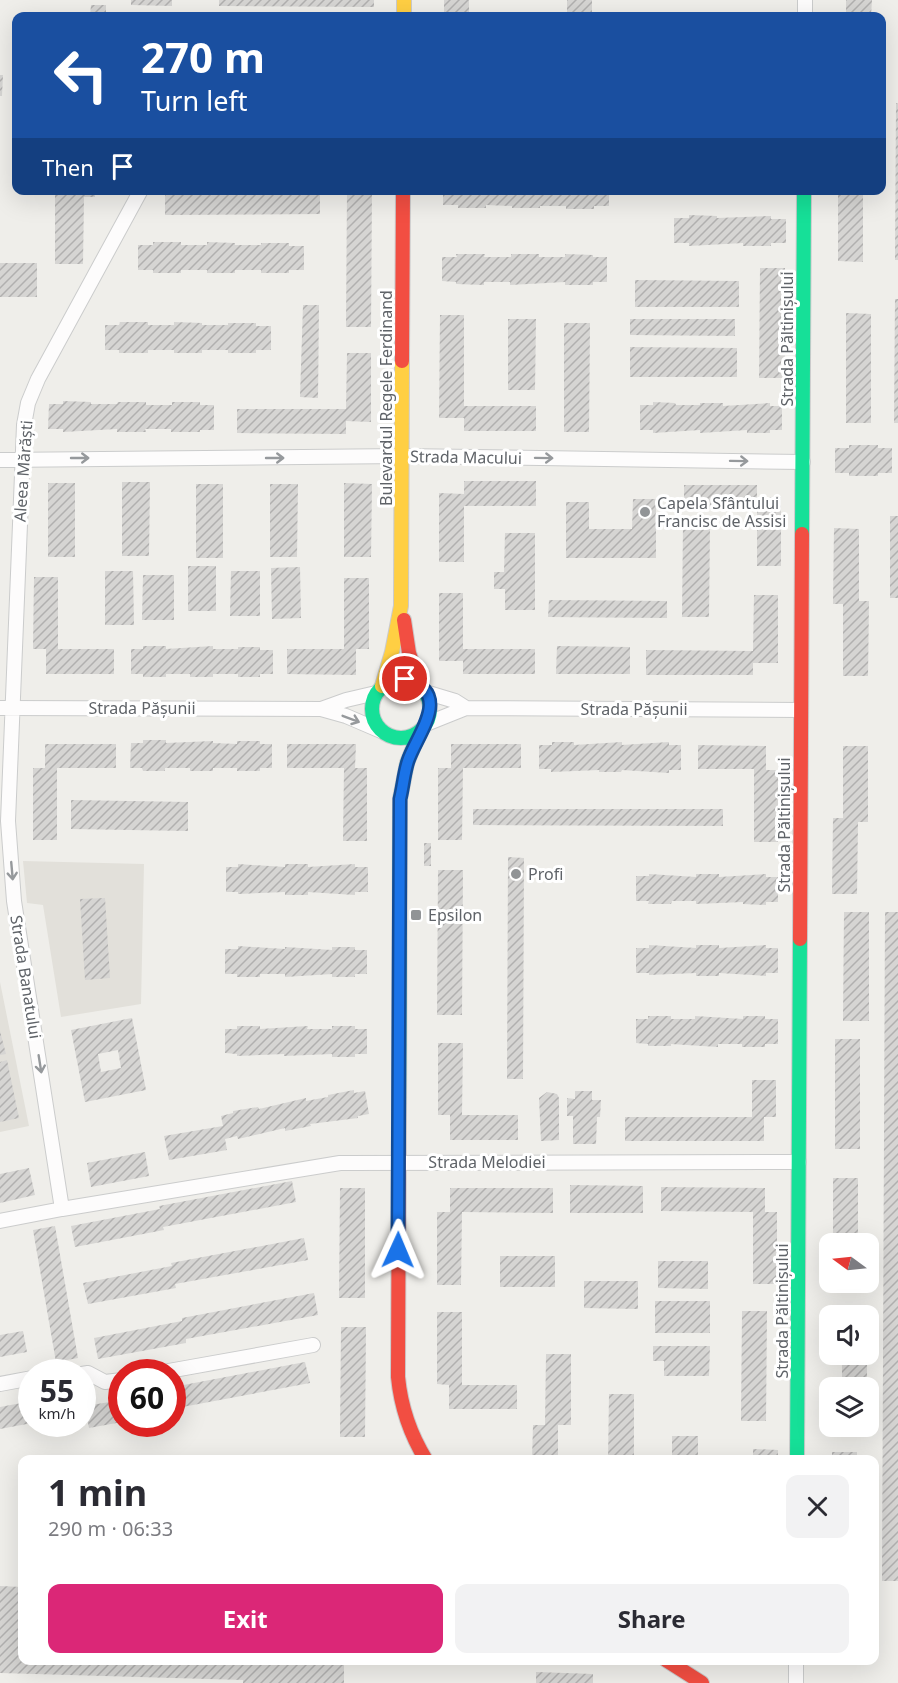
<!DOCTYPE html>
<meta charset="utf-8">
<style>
body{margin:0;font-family:"Noto Sans",sans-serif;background:#f2f2f3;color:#2b2b33;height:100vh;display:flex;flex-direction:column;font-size:22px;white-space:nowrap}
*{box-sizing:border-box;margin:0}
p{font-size:20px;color:#7c7c81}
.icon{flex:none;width:33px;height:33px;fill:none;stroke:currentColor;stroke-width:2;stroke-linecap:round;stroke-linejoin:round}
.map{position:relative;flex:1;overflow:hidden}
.drawer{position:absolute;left:18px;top:1455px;width:861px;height:210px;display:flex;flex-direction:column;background:#fff;border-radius:12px;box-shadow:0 6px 24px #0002}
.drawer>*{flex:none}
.top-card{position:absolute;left:12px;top:12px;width:874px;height:183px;border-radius:12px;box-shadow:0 6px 24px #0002;background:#1a4fa0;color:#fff;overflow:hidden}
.needle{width:39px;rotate:285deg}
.tools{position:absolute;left:819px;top:1233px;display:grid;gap:12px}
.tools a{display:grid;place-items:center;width:60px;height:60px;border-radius:12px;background:#fff;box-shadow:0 6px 24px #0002;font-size:30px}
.speed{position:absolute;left:18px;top:1359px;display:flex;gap:12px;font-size:30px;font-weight:700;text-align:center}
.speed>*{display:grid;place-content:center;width:78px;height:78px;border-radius:50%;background:#fff;box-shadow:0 6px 24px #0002;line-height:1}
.speed small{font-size:15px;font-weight:400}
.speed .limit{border:9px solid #d22;background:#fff;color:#111}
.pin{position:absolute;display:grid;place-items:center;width:51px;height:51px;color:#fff;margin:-26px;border:3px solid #fff;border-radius:50%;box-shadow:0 2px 6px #0007}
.me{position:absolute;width:66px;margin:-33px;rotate:1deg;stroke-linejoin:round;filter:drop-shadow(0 0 4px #0008)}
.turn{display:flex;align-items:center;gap:21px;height:126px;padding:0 30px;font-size:27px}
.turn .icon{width:78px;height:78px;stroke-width:2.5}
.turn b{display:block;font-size:42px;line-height:51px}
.then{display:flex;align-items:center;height:57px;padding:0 30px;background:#0003;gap:12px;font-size:22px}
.round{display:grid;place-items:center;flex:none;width:63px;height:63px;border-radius:12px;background:#f2f2f3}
.overview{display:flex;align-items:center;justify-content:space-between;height:102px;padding:0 30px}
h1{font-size:36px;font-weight:700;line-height:45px}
.primary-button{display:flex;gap:12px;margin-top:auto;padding:12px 30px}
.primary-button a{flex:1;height:69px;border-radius:12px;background:#db2777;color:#fff;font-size:24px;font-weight:700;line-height:69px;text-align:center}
.primary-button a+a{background:#f2f2f3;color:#2b2b33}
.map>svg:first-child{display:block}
.education{fill:#e2e0da}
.building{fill:url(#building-hatch);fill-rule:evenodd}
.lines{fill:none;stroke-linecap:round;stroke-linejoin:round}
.street-casing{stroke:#cbcccc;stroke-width:16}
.fast-casing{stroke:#cacacb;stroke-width:16}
.slow-casing{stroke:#cacacb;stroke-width:16}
.jam-casing{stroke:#cacacb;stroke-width:16}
.street{stroke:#fdfcfc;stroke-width:14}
.fast{stroke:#16e098;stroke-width:14}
.slow{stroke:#ffcf43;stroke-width:14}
.jam{stroke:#f24e42;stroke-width:14}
.oneway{stroke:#96999c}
.route-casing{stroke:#114b97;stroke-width:15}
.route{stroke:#1a73e8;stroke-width:10}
.poi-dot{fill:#919496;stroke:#fff;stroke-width:2}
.labels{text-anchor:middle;stroke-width:6;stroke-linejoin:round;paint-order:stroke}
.street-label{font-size:16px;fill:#5f6368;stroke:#fff}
.poi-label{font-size:16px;fill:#5f6368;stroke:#fff;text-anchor:start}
</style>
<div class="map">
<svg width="898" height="1683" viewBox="0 0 898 1683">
<defs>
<pattern id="building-hatch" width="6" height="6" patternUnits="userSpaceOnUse" patternTransform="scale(1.5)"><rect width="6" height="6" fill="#d6d5d3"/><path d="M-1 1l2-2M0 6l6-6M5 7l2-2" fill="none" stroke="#b1b0af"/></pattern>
</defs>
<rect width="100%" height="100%" fill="#efeeea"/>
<path class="education" d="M23 861 144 864 141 1004 61 1017 43 905 27 903Z
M0 982 29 1126 0 1132Z"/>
<path class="building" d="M131 0H172V6L131 5Z
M219 0H374V7L219 6Z
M444 0H469V16H444Z
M567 0H592V16H567Z
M846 0H872L871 16H846Z
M91 5H106V16H90Z
M759 12 785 13V16H759Z
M0 75H3L2 96H0Z
M896 103H898V260H895Z
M67 190H95V197H84L83 264H55V193H67Z
M165 190H320V214L165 215Z
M347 190H372L371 327H346Z
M443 190H609V206H594V209H566V206H540V208H512V206L486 205V208H458V205H443Z
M838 190H863V262L838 261Z
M689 215 717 216V218L771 216V219H786V243H771V246H743V243L689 246V243H674V218H689Z
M153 242H181V245H207V242L235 243V245H261V243H289V246H304V270H289V273H261V270H235V273H207V270H181V273H153V270H138V245H153Z
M456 254H485L484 257H511V254H539V257H565V254L593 255V257H607V282H593V285H565V282L510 285V282H484V285L456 284V282L442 281V257H457Z
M0 263H37V297H0Z
M760 268H785V378H759Z
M635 280 739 281V307H635Z
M895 299H898V423H894Z
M303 305H319L318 398 300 397Z
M846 313 871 314V423H846Z
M440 315H464V406H536V431H464V418H439Z
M508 319H536L535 390H508Z
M630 319H735V336L630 335Z
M120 322H148V325H174V322L202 323V325H228V323H256V326H271V350H256V353H228V350H202V353H174V350H148V353H119V350H105V325H119Z
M564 323H590L589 432H564Z
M630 347 737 348V377H630Z
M347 353H371V422L346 421V434L237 433V409H346Z
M63 401 91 402V404H117L118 402H146V405H172V402H200V405H214V430H200V432H171V429H145L146 432H117V429L63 432V429H48L49 404H63Z
M653 402 675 403 676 405H700V403H723V406L770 403V406H782V430H770V433H747V430L700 433V430L653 433V430H640V405H653Z
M849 445H878V448H892V473H878V476H849V473H835V448H849Z
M464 481H536V506H464V562H439V493L464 494Z
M122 482H150L149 556H122Z
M48 483H75V557H48Z
M344 483 372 484 371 557H344Z
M196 484H223V558H196Z
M270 484H298L297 557H270Z
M684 485H757V497H781V566H757V510L684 509Z
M633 499H656V558H566V502H589V529H632Z
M890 516H898V598H890Z
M683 524H710L709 617H682Z
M834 528 859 529V601H869L868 676H843V604H833Z
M505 533H535V610H505V589H494V572H504Z
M188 566H216V611H188Z
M300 567 301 618 272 619 271 568Z
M105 571H133L134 625H105Z
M231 571H260V616H230Z
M143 575H174V620H142Z
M34 577H58V649H114V674H46V649H33Z
M344 578H369V649H356V675L287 674V649H344Z
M439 593H463V649H535V674H463V661H439Z
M754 595H778V663H753V675H646V650L753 651Z
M549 600 667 601V618L548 617Z
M143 646H166V649L213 646V649H238V647H260V650H273V674H260V677H238V674H213V677H190V674H166V677H143V674H131V649H143Z
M557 646 630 647V674H556Z
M143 740H166V743L213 741V743L237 744V741H260V744H272V768H260V771H237V768H213V771H190V768H165V771H143L142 768H130L131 743H143Z
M552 742H574V745L622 742V745L669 742V745H681V770H669V773L622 770 621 772H599V770L551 772V769H539V745H552Z
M45 744H116V768H57V840H33V768H45Z
M287 744H356L355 768H367V841H343L344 768H287Z
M451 744H521V768H463L462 840H438V768H451Z
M698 745 766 746V770H778V842H754V769H698Z
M843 746H868V822H858L857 894H832L833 818H843Z
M71 800 188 802V831L71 829Z
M473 809H723V826L473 825Z
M424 843H431V866H424Z
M508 857 524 858 523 1079H507Z
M238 864 285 867V864H308V867L355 864V867H368V892H355V895L308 892V895H285V892L238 894V892H226V867H238Z
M438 870H463L462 1015H437Z
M649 874 696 877V874H719V877L766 874V877H778V902H766V905L743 904V902L696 904V901H672L671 904H648L649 901H636V876H649Z
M105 898 110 978 85 980 80 899Z
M844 912H869V1021H843Z
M885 912H898V1581H882Z
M649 945 696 948V945H719V948L766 945V948H778V973H766V976L719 973V976H696V973L649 975V973H636V948H649Z
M238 946 285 949V947L332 950V947H355V950H367V974H355V977H332V974L285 977V974H260V977H237V974H225V949H238Z
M648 1016H671V1019H695V1016L743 1019V1016H765V1019H778V1044H765V1047H742V1044H718V1047L671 1044V1046H648V1044L636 1043V1019H648Z
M132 1018 146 1090 85 1102 71 1030ZM118 1050 121 1068 101 1072 98 1054Z
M237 1026H260V1029L308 1026 307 1029H332V1026H355V1029H367V1054H355V1057H332V1054L284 1056V1054L237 1056V1054L225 1053V1029H237Z
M0 1031 6 1054 0 1055Z
M835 1039H860V1149H835Z
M438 1043H463L462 1115H518V1140H450V1115H438Z
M7 1060 19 1118 0 1122V1062Z
M752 1080H776V1117H764V1141H625V1117H752Z
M354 1090V1093L365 1091 369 1114 358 1116V1118L310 1124 311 1126 285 1131V1128L238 1139 237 1136 225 1139 227 1150 169 1160 164 1136 223 1126 221 1116 233 1113V1111L258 1107 259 1109 306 1098V1101L328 1097V1095Z
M575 1091H592V1100H601L600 1117H597L596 1144H573V1116H567V1098L575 1099Z
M547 1092 557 1094 559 1098V1140L541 1141 539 1098Z
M145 1152 149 1176 91 1187 87 1163Z
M29 1168 35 1195 0 1203V1174Z
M833 1178H858V1244H833Z
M292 1181 296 1202 163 1227 164 1230 75 1247 71 1226 160 1209 159 1206Z
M570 1185 643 1186V1213H570Z
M661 1187 765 1188V1212H777V1284H753V1212L661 1211Z
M340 1188H365V1298H339Z
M450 1188H553V1213L462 1212 461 1285H437V1212H450Z
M55 1226 78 1358 56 1362 33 1230Z
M304 1238 308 1260 175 1284 176 1288 88 1304 83 1283 172 1266 171 1263Z
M500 1256H555V1287H500Z
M658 1261H708V1289L658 1288Z
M584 1281H638V1309L584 1308Z
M832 1282H858V1288H832Z
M314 1293 318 1315 186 1339V1343L98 1359 94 1338 182 1321V1318Z
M655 1301H710V1333H655Z
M742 1311H767L766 1421H741Z
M437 1312H462V1385H517V1409H449V1385L437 1384Z
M842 1312H868V1316H842Z
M341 1327H366L365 1437H340Z
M23 1331 27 1352 0 1357V1335Z
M653 1346H710L709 1376H664V1361H653Z
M546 1354H571V1425H558V1460H532L533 1425H545Z
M842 1354H867V1388H842Z
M305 1362 310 1383 177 1408 178 1411 172 1412 173 1387Z
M609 1394H634V1460H608Z
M122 1400V1422L89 1428 85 1406Z
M32 1401V1423L0 1429V1407Z
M672 1436H698V1460H672Z
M753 1449 778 1450V1460H753Z
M832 1452H857V1460H832Z
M0 1586 22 1587V1660H344V1683H243V1680L0 1673Z
M536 1672 593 1674V1683H536Z"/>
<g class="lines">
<defs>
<path id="street" d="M805 16V0
M0 460 402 456 803 462
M425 692 455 701 466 708
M0 708 321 709 346 716 381 731
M321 709 346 700 376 693
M426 724 466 708 801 710
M62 1209 14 901 8 821 24 425 28 403 38 379 141 190
M0 1221 62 1209 340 1163 799 1162
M163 1372 313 1345
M82 1374 88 1373 105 1382 122 1380
M0 1384 32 1378
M796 1683V1660"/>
<path id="fast" d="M802 534 804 190
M372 709a29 29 0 1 1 58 0a29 29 0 1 1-58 0Z
M399 1118 400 799 407 763 420 731
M797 1460 800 939"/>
<path id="slow" d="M404 0V16
M382 686 392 652 401 606 402 361"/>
<path id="jam" d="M402 361 403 190
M404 620 409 653 420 686
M800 939 802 534
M399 1118 398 1377C401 1408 410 1434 426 1460
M666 1660 702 1683"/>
</defs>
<use href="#street" class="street-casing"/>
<use href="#fast" class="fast-casing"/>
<use href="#slow" class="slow-casing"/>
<use href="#jam" class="jam-casing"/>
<use href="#street" class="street"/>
<use href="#fast" class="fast"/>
<use href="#slow" class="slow"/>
<use href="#jam" class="jam"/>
</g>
<defs><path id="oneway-shaft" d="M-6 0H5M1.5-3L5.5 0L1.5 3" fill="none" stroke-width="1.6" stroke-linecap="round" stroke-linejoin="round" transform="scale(1.5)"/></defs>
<g class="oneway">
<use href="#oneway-shaft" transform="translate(80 458)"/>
<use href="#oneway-shaft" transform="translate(275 458)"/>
<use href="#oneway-shaft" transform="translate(544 458) rotate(1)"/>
<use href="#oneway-shaft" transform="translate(739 461) rotate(1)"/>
<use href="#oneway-shaft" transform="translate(351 719) rotate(21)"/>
<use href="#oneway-shaft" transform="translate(12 871) rotate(85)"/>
<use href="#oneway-shaft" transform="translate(40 1064) rotate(81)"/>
</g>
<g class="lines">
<defs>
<path id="route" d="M398 1250 400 799C403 787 404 773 408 761 417 734 454 693 405 679"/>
</defs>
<use href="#route" class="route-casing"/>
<use href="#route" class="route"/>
</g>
<g class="poi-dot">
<circle cx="645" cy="512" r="6"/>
<circle cx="516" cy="874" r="6"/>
<rect x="410" y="909" width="12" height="12" rx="3"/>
</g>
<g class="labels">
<g class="street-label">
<text transform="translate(787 339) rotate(-90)" y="6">Strada Păltinișului</text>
<text transform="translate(386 398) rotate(-90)" y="6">Bulevardul Regele Ferdinand</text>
<text transform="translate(466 457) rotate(1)" y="6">Strada Macului</text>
<text transform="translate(23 471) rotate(-86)" y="6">Aleea Mărăști</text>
<text x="142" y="714">Strada Pășunii</text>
<text x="634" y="715">Strada Pășunii</text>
<text transform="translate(784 825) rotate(-90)" y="6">Strada Păltinișului</text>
<text transform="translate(26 977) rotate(81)" y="6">Strada Banatului</text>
<text x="487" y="1168">Strada Melodiei</text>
<text transform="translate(782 1311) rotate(-90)" y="6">Strada Păltinișului</text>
</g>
<g class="poi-label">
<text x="657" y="509">Capela Sfântului<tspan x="657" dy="18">Francisc de Assisi</tspan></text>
<text x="528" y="880">Profi</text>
<text x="428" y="921">Epsilon</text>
</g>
</g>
</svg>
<div class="tools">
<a><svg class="needle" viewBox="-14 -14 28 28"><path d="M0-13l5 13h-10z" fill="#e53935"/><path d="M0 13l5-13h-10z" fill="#7c7c81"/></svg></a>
<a><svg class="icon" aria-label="sound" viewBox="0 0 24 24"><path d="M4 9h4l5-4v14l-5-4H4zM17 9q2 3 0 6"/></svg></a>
<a><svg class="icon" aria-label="layers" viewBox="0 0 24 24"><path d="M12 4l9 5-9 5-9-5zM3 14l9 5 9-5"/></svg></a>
</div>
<div class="speed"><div>55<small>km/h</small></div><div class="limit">60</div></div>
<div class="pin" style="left:405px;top:679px;background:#d93025"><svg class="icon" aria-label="arrive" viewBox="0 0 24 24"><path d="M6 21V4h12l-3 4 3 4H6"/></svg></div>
<svg class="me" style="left:398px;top:1250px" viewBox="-20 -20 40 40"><path d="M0-17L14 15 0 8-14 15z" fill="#1a73e8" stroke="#fff" stroke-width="4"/></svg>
<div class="top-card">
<div class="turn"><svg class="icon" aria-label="left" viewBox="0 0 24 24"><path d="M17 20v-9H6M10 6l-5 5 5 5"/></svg><div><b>270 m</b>Turn left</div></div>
<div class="then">Then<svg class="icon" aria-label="arrive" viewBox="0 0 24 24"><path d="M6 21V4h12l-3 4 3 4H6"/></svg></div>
</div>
<section class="drawer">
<div class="overview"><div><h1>1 min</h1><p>290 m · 06:33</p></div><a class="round"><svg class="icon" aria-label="close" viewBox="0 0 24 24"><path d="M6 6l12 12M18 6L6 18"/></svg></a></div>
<div class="primary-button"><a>Exit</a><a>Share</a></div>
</section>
</div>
